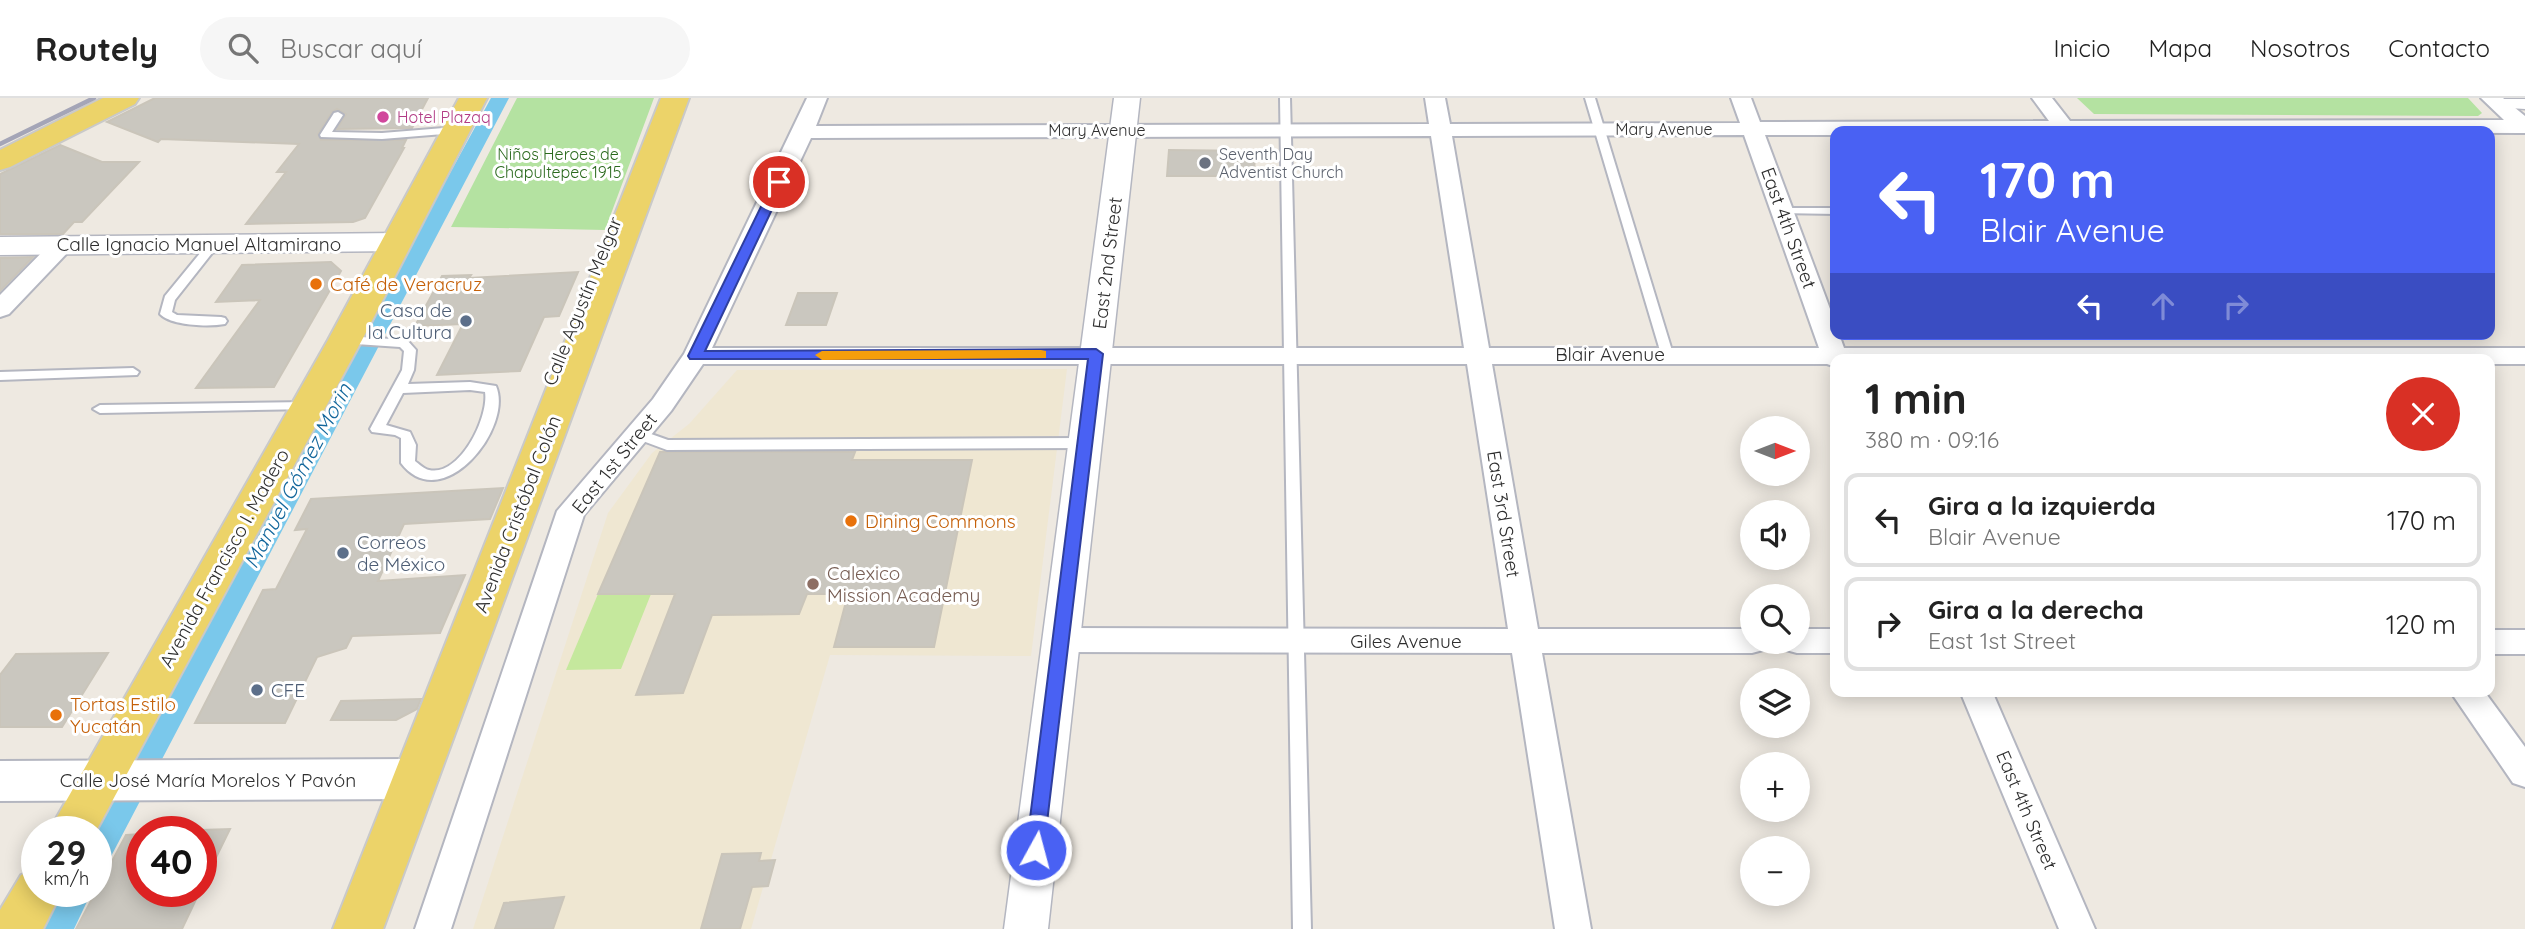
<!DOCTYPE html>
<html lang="es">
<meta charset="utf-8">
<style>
body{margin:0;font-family:Quicksand,sans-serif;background:#f6f6f6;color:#222;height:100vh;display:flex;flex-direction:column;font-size:26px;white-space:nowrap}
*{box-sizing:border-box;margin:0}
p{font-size:23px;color:#767676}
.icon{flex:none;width:38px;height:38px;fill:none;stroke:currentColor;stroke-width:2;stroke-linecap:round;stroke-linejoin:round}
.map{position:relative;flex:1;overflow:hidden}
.drawer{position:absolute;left:1830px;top:256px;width:665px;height:343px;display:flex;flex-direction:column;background:#fff;border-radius:14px;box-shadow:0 4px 18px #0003}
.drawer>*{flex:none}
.hud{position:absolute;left:1830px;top:28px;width:665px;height:214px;border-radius:14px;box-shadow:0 4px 18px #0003;background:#4961f3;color:#fff;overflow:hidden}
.needle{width:46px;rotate:90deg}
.tools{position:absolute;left:1740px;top:318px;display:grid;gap:14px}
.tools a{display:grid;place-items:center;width:70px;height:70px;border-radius:50%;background:#fff;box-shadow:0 4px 18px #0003;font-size:35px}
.speed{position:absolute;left:21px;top:718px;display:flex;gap:14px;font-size:35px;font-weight:700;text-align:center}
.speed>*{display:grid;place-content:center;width:91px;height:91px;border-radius:50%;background:#fff;box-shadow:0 4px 18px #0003;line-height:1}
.speed small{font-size:18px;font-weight:400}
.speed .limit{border:10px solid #d22;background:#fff;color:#111}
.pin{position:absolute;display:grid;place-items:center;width:60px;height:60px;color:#fff;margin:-30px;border:4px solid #fff;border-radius:50%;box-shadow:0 2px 7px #0007}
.me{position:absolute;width:77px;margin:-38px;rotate:7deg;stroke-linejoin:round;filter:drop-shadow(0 0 5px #0008)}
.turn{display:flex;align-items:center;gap:24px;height:147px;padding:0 35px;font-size:32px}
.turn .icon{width:91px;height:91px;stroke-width:2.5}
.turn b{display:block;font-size:49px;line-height:60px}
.lanes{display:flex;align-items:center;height:66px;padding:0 35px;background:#0003;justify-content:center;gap:35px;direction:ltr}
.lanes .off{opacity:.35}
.round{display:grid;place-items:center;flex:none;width:74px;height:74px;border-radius:37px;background:#f6f6f6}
.head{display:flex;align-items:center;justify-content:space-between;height:119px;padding:0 35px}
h1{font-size:42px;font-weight:700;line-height:52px}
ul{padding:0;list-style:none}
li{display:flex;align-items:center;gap:21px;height:94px;margin:0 14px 10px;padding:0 21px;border:4px solid #e0e0e0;border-radius:14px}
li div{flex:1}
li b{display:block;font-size:26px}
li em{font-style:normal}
header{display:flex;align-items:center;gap:42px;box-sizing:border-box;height:98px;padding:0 35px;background:#fff;border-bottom:2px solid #e0e0e0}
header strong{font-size:33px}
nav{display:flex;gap:38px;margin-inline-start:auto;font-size:24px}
.search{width:490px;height:63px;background:#f6f6f6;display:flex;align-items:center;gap:18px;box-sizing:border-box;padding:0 24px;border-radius:38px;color:#767676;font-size:26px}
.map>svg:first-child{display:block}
.education{fill:#efe7d2}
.green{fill:#b4e2a1}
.pitch{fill:#c5e89d}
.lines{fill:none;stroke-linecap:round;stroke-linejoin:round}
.canal{fill:#7ac8eb;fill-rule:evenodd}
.building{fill:#cac7bf;stroke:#cac5ba;stroke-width:2}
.service-casing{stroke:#b4b6c0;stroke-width:4}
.pedestrian-casing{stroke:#b4b6c0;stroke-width:3}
.minor-casing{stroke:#b4b6c0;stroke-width:4}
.tertiary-casing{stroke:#b4b6c0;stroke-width:3}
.secondary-casing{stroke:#b4b6c0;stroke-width:4}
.primary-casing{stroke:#c9c9c9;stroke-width:4}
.service{fill:#fff;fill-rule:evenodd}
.pedestrian{fill:#fff;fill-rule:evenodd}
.minor{fill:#fff;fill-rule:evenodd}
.tertiary{fill:#fff;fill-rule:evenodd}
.secondary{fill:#fff;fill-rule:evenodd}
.primary{fill:#ecd369;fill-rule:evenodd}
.rail{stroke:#a4a5b7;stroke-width:4.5}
.route{fill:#4961f3;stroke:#2f3f9e;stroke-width:2}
.slow{fill:#f59e0b}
.hotel-dot{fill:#d1479c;stroke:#fff;stroke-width:2.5}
.worship-dot{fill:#6b7280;stroke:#fff;stroke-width:2.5}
.food-dot{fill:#e8710a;stroke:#fff;stroke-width:2.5}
.service-dot{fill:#5c6f8a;stroke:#fff;stroke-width:2.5}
.education-dot{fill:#8d6e63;stroke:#fff;stroke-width:2.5}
.labels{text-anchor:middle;stroke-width:6;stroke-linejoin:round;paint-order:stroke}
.far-hotel-label{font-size:16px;fill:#b23c85;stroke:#fff;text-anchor:start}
.far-street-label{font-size:16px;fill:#2e2e2e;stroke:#fff}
.far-park-label{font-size:16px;fill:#2b6a1e;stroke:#fff}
.far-worship-label{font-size:16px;fill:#5b616d;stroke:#fff;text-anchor:start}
.street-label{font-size:19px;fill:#2e2e2e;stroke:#fff}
.food-label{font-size:19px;fill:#c56008;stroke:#fff;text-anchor:start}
.service-label{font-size:19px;fill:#4e5e75;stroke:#fff;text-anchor:start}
.education-label{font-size:19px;fill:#785e54;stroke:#fff;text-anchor:start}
.water-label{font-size:21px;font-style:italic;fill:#13679c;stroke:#fff}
</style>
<header>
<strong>Routely</strong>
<div class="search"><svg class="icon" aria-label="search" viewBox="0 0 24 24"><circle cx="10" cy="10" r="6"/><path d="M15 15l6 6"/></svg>Buscar aquí</div>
<nav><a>Inicio</a><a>Mapa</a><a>Nosotros</a><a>Contacto</a></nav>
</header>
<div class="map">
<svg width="2525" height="831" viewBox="0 0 2525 831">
<rect width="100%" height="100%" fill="#eee9e1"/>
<path class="education" d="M1067 271 1031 558 830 557 751 831H473L608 415 652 355 689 326 737 272Z"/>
<path class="green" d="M517 0H654L605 132 451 129Z
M2077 0H2468L2482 15 2478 18 2094 16Z"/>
<path class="pitch" d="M598 496H651L621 571 566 572Z"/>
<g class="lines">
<path class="canal" d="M491 0H509L107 766 96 770V733H91Z
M59 793H92L74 831H39Z"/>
</g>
<path class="building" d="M155 0H428L412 30 337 31 346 16 337 11 332 14 318 36 321 42H406L402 50H404L365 120 353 124 246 126 286 74H277L299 46 161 41 158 44 107 24Z
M60 47 102 64H139L82 124H74L63 136H0V76Z
M1169 52 1255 53 1254 78H1167Z
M33 159 0 193V160Z
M331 164 341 173 274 289 196 290 260 202 216 204 242 167Z
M578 174 559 218 544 219 520 273 437 277 463 226 415 228 442 178 471 177 469 180Z
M798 195H837L826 227H786Z
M660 354H855L852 362H972L934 549H834L848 496H807L799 516 712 517 683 595 636 597 675 496H598Z
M503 390 490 421 404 426 378 483 465 477 440 535 352 538 346 550 317 559 285 625H195L263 492 276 491 307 431 295 432 311 401Z
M108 555 62 629H0V577L16 556Z
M421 601 417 611 396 622H331L341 603Z
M230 731 201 790V732Z
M142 736V793H200L182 831H76L126 737Z
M761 755 759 763 775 762 768 788 752 789 740 831H701L722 756Z
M564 799 553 831H495L504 805Z"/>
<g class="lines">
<defs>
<path id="service" d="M1280 0H1290L1311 831H1293Z
M1585 0H1595L1673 256 1671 259H1663L1661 256Z
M338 14 343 17 332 34 382 35 456 29 461 32 456 35 382 41 321 39 320 37 334 15Z
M1783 110H1836V116L1779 115V111Z
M214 142 220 145 175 202 172 214 177 217 221 219 225 220 227 223 225 226C209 229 172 228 160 216L165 198 210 143Z
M345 238 407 242 416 252 414 272 408 286 470 284 496 288C514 330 442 419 401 365V340L395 337 372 334 370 331 402 272 404 253 400 249 341 245 339 242ZM470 292 485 294C489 319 460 379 429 372 424 371 419 366 415 363L416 347 410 334 386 327 403 295Z
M133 270 139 274 137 277 0 282V274Z
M308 304 314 308 313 311 100 315 93 311 100 307Z
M637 331 668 342 1085 340 1092 345 1085 350 667 352 632 339 630 336 632 333Z"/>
<path id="pedestrian" d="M2498 1H2525V11L2493 9 2490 6 2493 3Z"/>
<path id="minor" d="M807 0H827L816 28 1429 26 1425 0H1445L1450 26 1740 25 1731 0H1751L1760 24 2049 23 2032 0H2052L2070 23 2504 22 2481 0H2503L2525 18V35L1836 33V37H1765L1836 227V236H1839L1844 250H2525V266H2490V261H1836V269L1827 266H1492L1538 531H1752V544H1767L1763 552 1752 555H1542L1591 831H1555L1512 555 1061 554 1050 551 1046 542 1050 533 1061 530 1508 531 1467 266H703L671 313 584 417 451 831H415L557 413 653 301 684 256ZM1744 37 1819 250H1489L1452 38ZM1431 38 1464 250H712L811 40Z
M62 140 70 142 73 147 70 152 9 216 0 219V197L54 142Z
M1797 531H1836V555H1797L1786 552 1782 544H1797Z
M2490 532H2525V556H2490Z
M1960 593H1992L2095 831H2059Z
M2450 593H2484L2525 649V689L2513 685Z"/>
<path id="tertiary" d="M1114 0H1140L1048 831H1004Z
M398 135 408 138 412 144 408 150 398 153 0 157V139Z"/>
<path id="secondary" d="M415 661 431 667 438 681 431 695 415 701 0 703V663Z"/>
<path id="primary" d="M103 0H139L135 6 10 69 0 72V52Z
M459 0H487L362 242 96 733H49L328 242Z
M661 0H689L383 831H333Z
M37 771V793H62L43 831H0V812L21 777Z"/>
</defs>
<use href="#service" class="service-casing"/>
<use href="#pedestrian" class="pedestrian-casing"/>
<use href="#minor" class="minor-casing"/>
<use href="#tertiary" class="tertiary-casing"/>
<use href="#secondary" class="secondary-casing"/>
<use href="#primary" class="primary-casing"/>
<use href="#service" class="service"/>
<use href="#pedestrian" class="pedestrian"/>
<use href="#minor" class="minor"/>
<use href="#tertiary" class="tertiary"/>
<use href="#secondary" class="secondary"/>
<use href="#primary" class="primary"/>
<path class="rail" d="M0 46 94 0"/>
</g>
<path class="route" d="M779 80 785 84 705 253 1096 251 1103 256 1043 758 1036 761 1029 758 1026 752 1088 261H690L688 258 773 84Z"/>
<path class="slow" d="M1041 252 1046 253V260L822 262 815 257 822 253Z"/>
<circle class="hotel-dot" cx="383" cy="19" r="7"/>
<circle class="worship-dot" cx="1205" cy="65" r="7"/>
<g class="food-dot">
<circle cx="316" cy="186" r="7"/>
<circle cx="851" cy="423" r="7"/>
<circle cx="56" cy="617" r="7"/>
</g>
<g class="service-dot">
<circle cx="466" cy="223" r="7"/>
<circle cx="343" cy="455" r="7"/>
<circle cx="257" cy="592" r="7"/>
</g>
<circle class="education-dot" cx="813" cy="486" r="7"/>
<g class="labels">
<g class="far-hotel-label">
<text x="397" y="25">Hotel Plazaq</text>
</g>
<g class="far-street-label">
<text x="1664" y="37">Mary Avenue</text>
<text x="1097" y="38">Mary Avenue</text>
</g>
<g class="far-park-label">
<text x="558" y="62">Niños Heroes de<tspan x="558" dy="18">Chapultepec 1915</tspan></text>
</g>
<g class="far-worship-label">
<text x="1219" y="62">Seventh Day<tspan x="1219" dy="18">Adventist Church</tspan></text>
</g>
<g class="street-label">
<text transform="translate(1789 130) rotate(70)" y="7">East 4th Street</text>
<text x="199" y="153">Calle Ignacio Manuel Altamirano</text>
<text transform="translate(1107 165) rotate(-83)" y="7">East 2nd Street</text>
<text transform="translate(582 203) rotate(-68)" y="7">Calle Agustín Melgar</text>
<text x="1610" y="263">Blair Avenue</text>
<text transform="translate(614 365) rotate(-51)" y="7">East 1st Street</text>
<text transform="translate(517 416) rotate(-69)" y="7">Avenida Cristóbal Colón</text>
<text transform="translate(1504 416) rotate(81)" y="7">East 3rd Street</text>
<text transform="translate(224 460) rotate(-61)" y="7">Avenida Francisco I. Madero</text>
<text x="1406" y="550">Giles Avenue</text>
<text x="208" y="689">Calle José María Morelos Y Pavón</text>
<text transform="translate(2027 712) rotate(67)" y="7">East 4th Street</text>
</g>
<g class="food-label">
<text x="330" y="193">Café de Veracruz</text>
<text x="865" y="430">Dining Commons</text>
<text x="70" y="613">Tortas Estilo<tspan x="70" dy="22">Yucatán</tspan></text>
</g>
<g class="service-label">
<text x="452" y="219" text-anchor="end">Casa de<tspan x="452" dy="22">la Cultura</tspan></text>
<text x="357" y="451">Correos<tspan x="357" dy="22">de México</tspan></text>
<text x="271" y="599">CFE</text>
</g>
<g class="education-label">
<text x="827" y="482">Calexico<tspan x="827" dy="22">Mission Academy</tspan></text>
</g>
<g class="water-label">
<text transform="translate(298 378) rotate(-62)" y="7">Manuel Gómez Morin</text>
</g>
</g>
</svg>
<div class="tools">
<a><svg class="needle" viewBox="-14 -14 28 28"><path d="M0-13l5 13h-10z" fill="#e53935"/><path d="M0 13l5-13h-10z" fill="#767676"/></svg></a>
<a><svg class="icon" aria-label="sound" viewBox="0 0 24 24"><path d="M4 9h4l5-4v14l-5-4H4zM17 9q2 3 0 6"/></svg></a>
<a><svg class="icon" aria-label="search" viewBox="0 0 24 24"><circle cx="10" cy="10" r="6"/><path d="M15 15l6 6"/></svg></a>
<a><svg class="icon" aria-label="layers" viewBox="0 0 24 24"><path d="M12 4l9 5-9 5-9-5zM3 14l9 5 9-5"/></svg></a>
<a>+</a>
<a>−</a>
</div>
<div class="speed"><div>29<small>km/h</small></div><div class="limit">40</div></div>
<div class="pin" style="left:779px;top:84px;background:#d93025"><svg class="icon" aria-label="arrive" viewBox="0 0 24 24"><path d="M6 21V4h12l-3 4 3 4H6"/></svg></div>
<svg class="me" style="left:1036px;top:752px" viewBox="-20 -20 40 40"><circle r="17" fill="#4961f3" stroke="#fff" stroke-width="3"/><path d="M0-11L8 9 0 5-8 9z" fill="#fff"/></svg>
<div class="hud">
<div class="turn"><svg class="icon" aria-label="left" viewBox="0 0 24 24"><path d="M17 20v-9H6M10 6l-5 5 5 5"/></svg><div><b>170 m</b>Blair Avenue</div></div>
<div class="lanes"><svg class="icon" aria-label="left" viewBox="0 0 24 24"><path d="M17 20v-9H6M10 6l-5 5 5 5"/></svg><svg class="icon off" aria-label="ahead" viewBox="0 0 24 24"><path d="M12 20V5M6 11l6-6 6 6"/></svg><svg class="icon off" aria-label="right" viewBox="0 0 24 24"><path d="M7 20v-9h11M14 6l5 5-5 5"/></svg></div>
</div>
<section class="drawer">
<div class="head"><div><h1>1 min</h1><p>380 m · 09:16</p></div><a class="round" style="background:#d93025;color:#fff"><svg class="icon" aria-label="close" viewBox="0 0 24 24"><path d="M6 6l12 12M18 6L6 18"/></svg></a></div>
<ul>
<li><svg class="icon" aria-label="left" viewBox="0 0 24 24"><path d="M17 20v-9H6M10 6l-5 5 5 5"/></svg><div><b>Gira a la izquierda</b><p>Blair Avenue</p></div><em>170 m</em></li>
<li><svg class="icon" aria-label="right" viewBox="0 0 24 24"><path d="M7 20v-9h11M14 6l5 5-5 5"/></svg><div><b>Gira a la derecha</b><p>East 1st Street</p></div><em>120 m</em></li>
</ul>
</section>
</div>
